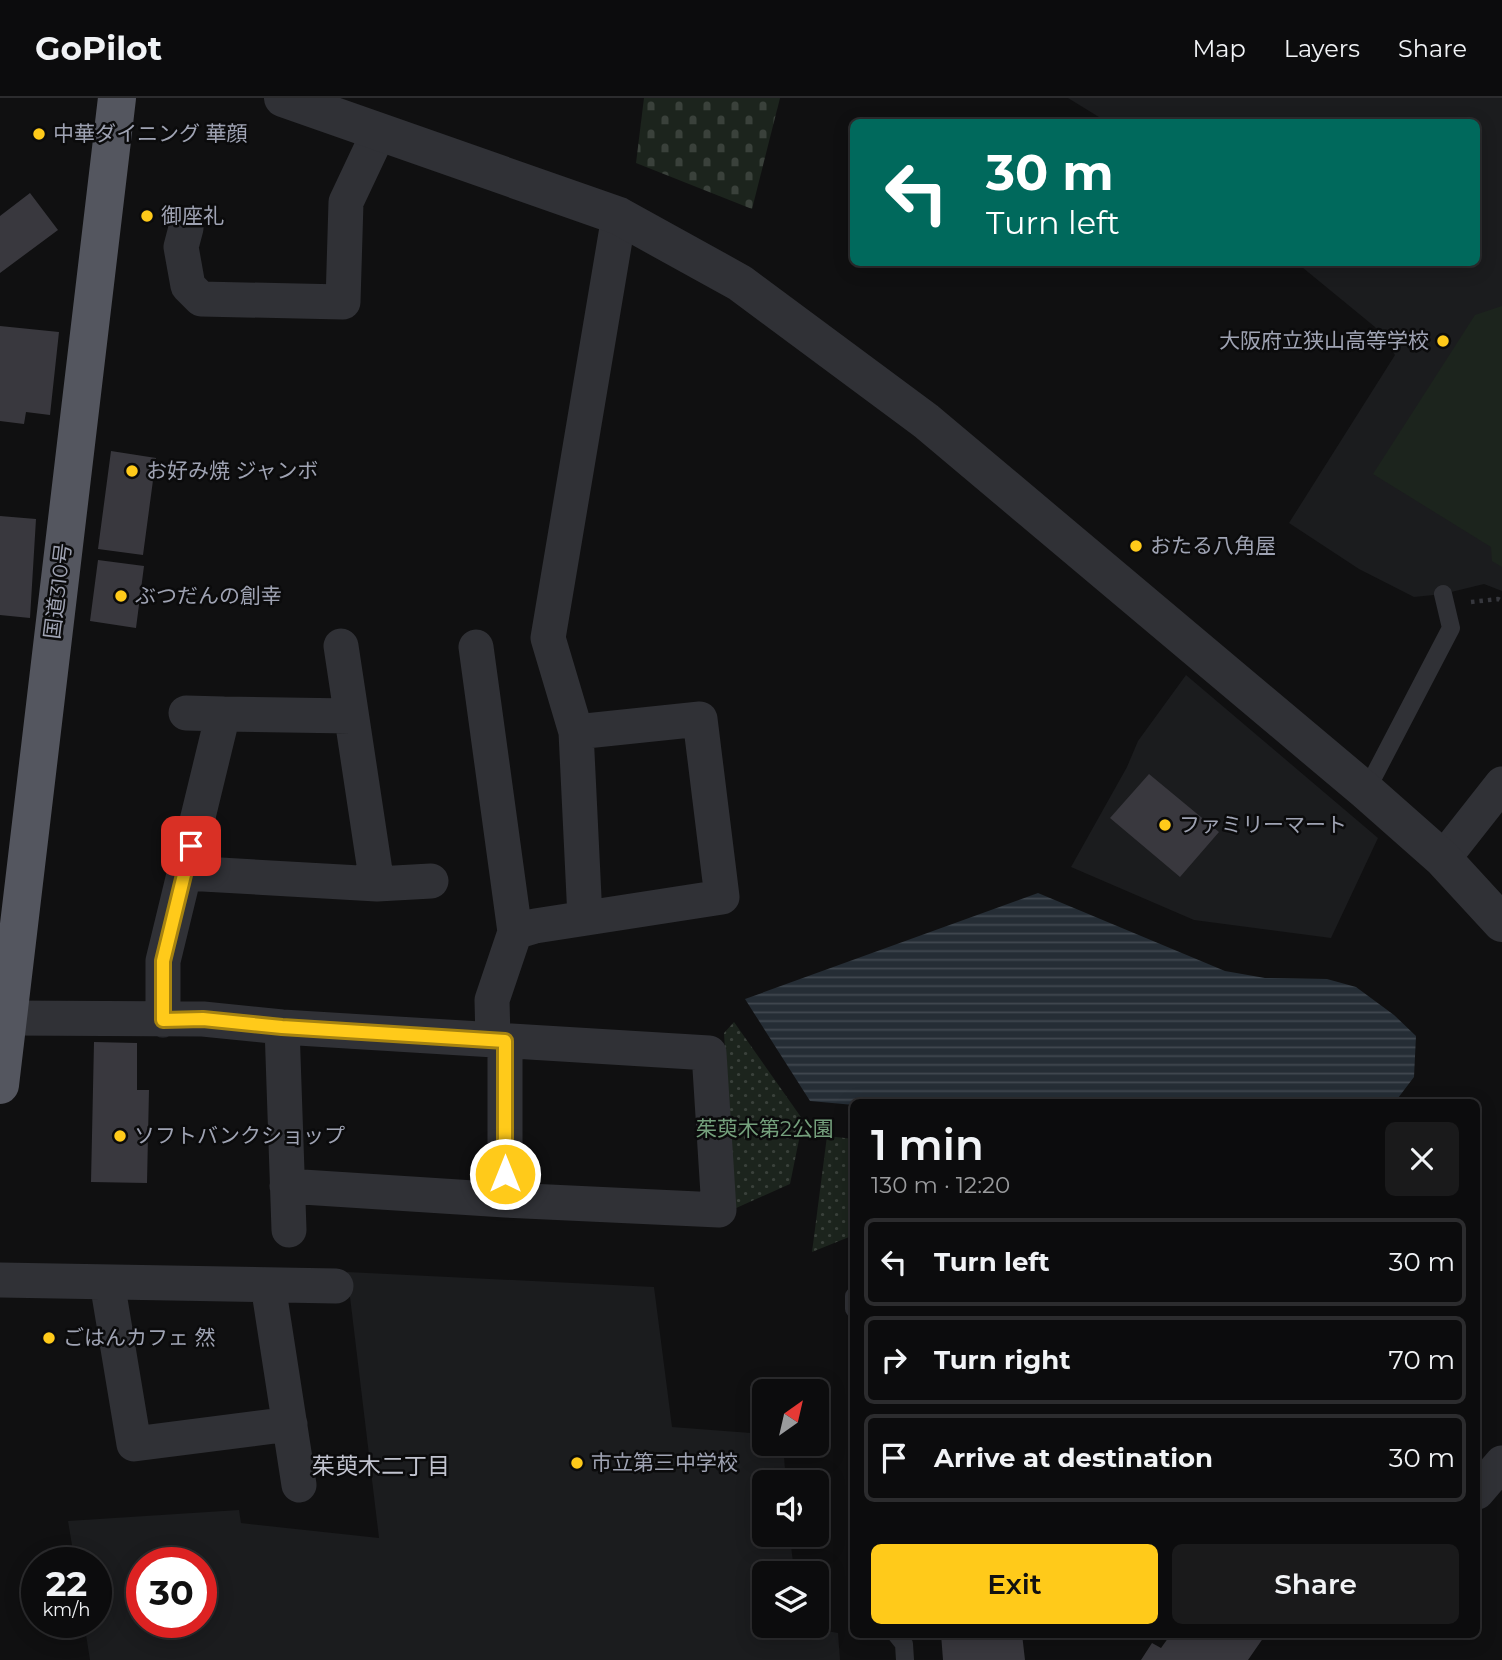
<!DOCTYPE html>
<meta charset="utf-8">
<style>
body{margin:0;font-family:Montserrat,"Noto Sans JP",sans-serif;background:#1a1a1b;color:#f1f3f6;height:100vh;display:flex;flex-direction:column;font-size:26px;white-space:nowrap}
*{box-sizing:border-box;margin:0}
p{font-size:23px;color:#9a9b9d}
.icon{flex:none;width:38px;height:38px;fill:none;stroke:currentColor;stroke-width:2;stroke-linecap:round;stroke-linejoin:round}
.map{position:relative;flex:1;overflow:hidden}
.drawer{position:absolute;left:850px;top:1001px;width:630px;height:539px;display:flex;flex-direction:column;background:#0c0c0d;border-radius:10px;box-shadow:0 4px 18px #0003,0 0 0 2px #2c2c2e}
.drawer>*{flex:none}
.banner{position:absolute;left:850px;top:21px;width:630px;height:147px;border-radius:10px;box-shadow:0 4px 18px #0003,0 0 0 2px #2c2c2e;background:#00695c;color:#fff;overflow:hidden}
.needle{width:46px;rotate:34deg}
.controls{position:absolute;left:752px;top:1281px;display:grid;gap:14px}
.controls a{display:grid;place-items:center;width:77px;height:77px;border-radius:10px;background:#0c0c0d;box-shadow:0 4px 18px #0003,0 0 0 2px #2c2c2e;font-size:35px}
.speed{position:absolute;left:21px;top:1449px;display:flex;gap:14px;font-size:35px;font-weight:700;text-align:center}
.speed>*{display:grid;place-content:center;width:91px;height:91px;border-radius:50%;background:#0c0c0d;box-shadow:0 4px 18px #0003,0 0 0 2px #2c2c2e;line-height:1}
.speed small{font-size:18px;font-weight:400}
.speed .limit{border:10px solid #d22;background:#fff;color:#111}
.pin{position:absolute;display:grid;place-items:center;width:60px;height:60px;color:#fff;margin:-30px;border-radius:14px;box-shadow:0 4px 10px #0006}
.me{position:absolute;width:77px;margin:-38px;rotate:0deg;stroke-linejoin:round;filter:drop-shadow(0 0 5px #0008)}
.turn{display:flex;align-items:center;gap:24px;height:147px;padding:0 21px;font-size:32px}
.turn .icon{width:91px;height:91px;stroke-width:2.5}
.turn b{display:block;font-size:49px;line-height:60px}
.round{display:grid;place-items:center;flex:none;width:74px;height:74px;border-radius:10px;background:#1a1a1b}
.headline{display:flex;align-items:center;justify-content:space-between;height:119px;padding:0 21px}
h1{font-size:42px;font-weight:600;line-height:52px}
.button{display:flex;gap:14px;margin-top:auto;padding:14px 21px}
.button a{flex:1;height:80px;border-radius:10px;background:#ffca1a;color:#111;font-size:28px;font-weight:600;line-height:80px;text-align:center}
.button a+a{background:#1a1a1b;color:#f1f3f6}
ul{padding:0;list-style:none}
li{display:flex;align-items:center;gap:21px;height:88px;margin:0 14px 10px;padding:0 7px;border:4px solid #2c2c2e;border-radius:10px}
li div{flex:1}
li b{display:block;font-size:26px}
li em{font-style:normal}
header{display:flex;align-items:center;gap:42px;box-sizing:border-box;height:98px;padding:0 35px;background:#0c0c0d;border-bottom:2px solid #2c2c2e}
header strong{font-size:33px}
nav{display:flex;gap:38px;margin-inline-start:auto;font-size:24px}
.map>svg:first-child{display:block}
.built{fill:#1b1c1e;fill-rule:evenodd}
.grass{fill:url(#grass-dots)}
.cemetery{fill:url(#cemetery-stones)}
.pitch{fill:#1c241d}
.water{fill:url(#water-rules)}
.building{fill:#39383e}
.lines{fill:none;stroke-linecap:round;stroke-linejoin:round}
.path{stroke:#36373d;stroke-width:4.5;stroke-dasharray:3.5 5;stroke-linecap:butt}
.service{stroke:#303136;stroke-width:18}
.minor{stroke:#303136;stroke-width:35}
.tertiary{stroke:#303136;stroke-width:38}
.trunk{stroke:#54565f;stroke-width:38}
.route-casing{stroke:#a68311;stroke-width:18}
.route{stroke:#ffca1a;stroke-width:12}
.poi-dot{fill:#ffca1a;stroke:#0b0b0c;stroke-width:2.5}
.labels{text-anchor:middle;stroke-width:5;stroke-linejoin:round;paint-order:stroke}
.poi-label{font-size:21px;fill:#9fa3b3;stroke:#0b0b0c;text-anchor:start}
.street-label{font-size:21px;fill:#9fa3b3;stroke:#0b0b0c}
.park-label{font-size:21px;fill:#74a07c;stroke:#0b0b0c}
.neighbourhood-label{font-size:23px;fill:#c1c3cf;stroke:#0b0b0c}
</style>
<header>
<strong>GoPilot</strong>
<nav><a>Map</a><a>Layers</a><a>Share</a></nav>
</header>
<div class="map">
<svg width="1502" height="1562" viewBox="0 0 1502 1562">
<defs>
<pattern id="grass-dots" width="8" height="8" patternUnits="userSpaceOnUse" patternTransform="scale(1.75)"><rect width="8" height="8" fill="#1c241d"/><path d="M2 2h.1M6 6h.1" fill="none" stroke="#3a413b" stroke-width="1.8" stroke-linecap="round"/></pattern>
<pattern id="cemetery-stones" width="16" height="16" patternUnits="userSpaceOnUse" patternTransform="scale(1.75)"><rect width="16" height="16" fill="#1c241d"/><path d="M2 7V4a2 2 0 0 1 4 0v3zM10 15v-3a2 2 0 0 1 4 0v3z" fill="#3a413b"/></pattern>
<pattern id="water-rules" width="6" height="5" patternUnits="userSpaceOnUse" patternTransform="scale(1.75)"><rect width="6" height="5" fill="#252d35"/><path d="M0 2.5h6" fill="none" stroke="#414850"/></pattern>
</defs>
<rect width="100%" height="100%" fill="#101011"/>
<path class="built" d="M1068 0H1502V493L1484 486 1443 496 1414 499 1359 471 1289 425 1395 257 1375 229 1297 165 1477 164V24H1107Z
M1186 577 1378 740 1331 840 1194 822 1071 769 1127 669 1138 643Z
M347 1174 654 1189 672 1329 765 1336V1346H783L786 1384H765V1437H790L794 1475H765V1528H799L838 1535 840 1562H90L84 1524H96V1465H75L68 1423 239 1412 241 1425 379 1440ZM142 1465H201V1524H142Z"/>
<path class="grass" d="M734 924 803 1022 790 1086 734 1111 724 935Z
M827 1038 854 1041V1137L812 1154Z"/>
<path class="cemetery" d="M644 0H780L752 111 636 65Z"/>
<path class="pitch" d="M1502 208V469L1492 463 1491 449 1373 376 1475 217Z"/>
<path class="water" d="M1038 795 1225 873 1265 880 1327 881 1356 889 1394 917 1416 938 1414 979 1395 1004H854V1007L810 1003 745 901Z"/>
<path class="building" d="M30 95 58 132 0 175V118Z
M0 228 59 234 50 317 26 314 24 326 0 323Z
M111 353 156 360 143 457 98 451Z
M0 418 36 421 30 520 0 517Z
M98 462 144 468 136 530 90 523Z
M1149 676 1219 734 1180 779 1110 720Z
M94 944 137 945V992H149L147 1085 91 1084Z
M941 1536H1022L1025 1562H943Z
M1171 1536H1266L1248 1562H1141L1152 1545 1161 1550Z"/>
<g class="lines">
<path class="path" d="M1471 504 1498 501 1502 503"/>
<path class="service" d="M1366 693 1451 530 1443 496
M854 1198V1211
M896 1536 904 1546 905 1562"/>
<path class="minor" d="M186 130 181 149 188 188 201 201 343 204 346 104 379 34
M341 548 377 786
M476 549 515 834
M186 615 223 616
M1443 761 1502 686
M185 775 377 786 431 783
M585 820 576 634 548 540 619 118
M7 920 203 921 282 929 709 955 719 1112 505 1102 287 1088
M163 922V863L223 616 351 618
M282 929 289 1132
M493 942 492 902 515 834 535 828 722 799 700 621 576 634
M505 1102V943
M0 1182 336 1188
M107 1184 134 1346 290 1326
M268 1187 299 1387
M1477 1394 1502 1365"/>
<path class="tertiary" d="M283 0 619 118 740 185 926 323 1366 693 1443 761 1502 825"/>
<path class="trunk" d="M0 987 117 0"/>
</g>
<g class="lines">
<defs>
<path id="route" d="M191 748 163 863V922L203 921 282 929 505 943V1076"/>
</defs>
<use href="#route" class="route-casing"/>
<use href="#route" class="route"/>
</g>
<g class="poi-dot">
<circle cx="39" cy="36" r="7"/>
<circle cx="147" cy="118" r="7"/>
<circle cx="1443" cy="243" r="7"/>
<circle cx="132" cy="373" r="7"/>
<circle cx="1136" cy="448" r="7"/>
<circle cx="121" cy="498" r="7"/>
<circle cx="1165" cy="727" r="7"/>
<circle cx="120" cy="1038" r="7"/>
<circle cx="49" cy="1240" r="7"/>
<circle cx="577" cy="1365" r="7"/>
</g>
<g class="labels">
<g class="poi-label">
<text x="53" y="43">中華ダイニング 華顔</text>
<text x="161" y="125">御座礼</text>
<text x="1429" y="250" text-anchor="end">大阪府立狭山高等学校</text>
<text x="146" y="380">お好み焼 ジャンボ</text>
<text x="1150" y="455">おたる八角屋</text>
<text x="135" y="505">ぶつだんの創幸</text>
<text x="1179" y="734">ファミリーマート</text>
<text x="134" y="1045">ソフトバンクショップ</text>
<text x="63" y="1247">ごはんカフェ 然</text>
<text x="591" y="1372">市立第三中学校</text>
</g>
<g class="street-label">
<text transform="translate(58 493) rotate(-83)" y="7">国道310号</text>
</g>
<g class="park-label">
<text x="765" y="1038">茱萸木第2公園</text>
</g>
<g class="neighbourhood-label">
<text x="381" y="1376">茱萸木二丁目</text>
</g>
</g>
</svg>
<div class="controls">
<a><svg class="needle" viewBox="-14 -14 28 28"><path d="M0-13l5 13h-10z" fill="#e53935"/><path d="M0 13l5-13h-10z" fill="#9a9b9d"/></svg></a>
<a><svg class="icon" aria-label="sound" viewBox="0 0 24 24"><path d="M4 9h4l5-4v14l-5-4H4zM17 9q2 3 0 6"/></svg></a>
<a><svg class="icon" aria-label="layers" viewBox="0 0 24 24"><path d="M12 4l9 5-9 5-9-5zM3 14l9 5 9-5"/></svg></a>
</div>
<div class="speed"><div>22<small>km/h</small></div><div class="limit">30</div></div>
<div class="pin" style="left:191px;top:748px;background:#d93025"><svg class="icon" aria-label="arrive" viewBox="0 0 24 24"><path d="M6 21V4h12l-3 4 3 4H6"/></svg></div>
<svg class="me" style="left:505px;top:1076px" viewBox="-20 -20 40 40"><circle r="17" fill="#ffca1a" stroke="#fff" stroke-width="3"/><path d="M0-11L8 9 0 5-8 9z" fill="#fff"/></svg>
<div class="banner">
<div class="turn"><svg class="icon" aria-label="left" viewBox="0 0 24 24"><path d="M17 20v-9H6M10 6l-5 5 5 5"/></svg><div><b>30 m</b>Turn left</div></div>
</div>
<section class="drawer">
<div class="headline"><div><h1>1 min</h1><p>130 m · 12:20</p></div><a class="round"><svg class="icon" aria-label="close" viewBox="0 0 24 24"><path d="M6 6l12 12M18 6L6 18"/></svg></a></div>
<ul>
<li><svg class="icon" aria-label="left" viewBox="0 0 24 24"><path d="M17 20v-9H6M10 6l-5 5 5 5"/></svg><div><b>Turn left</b></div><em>30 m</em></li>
<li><svg class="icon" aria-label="right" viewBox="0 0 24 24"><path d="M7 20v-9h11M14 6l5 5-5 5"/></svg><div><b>Turn right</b></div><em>70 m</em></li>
<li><svg class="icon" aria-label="arrive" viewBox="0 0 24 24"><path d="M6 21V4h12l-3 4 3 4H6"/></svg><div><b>Arrive at destination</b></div><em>30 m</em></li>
</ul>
<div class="button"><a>Exit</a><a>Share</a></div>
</section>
</div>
